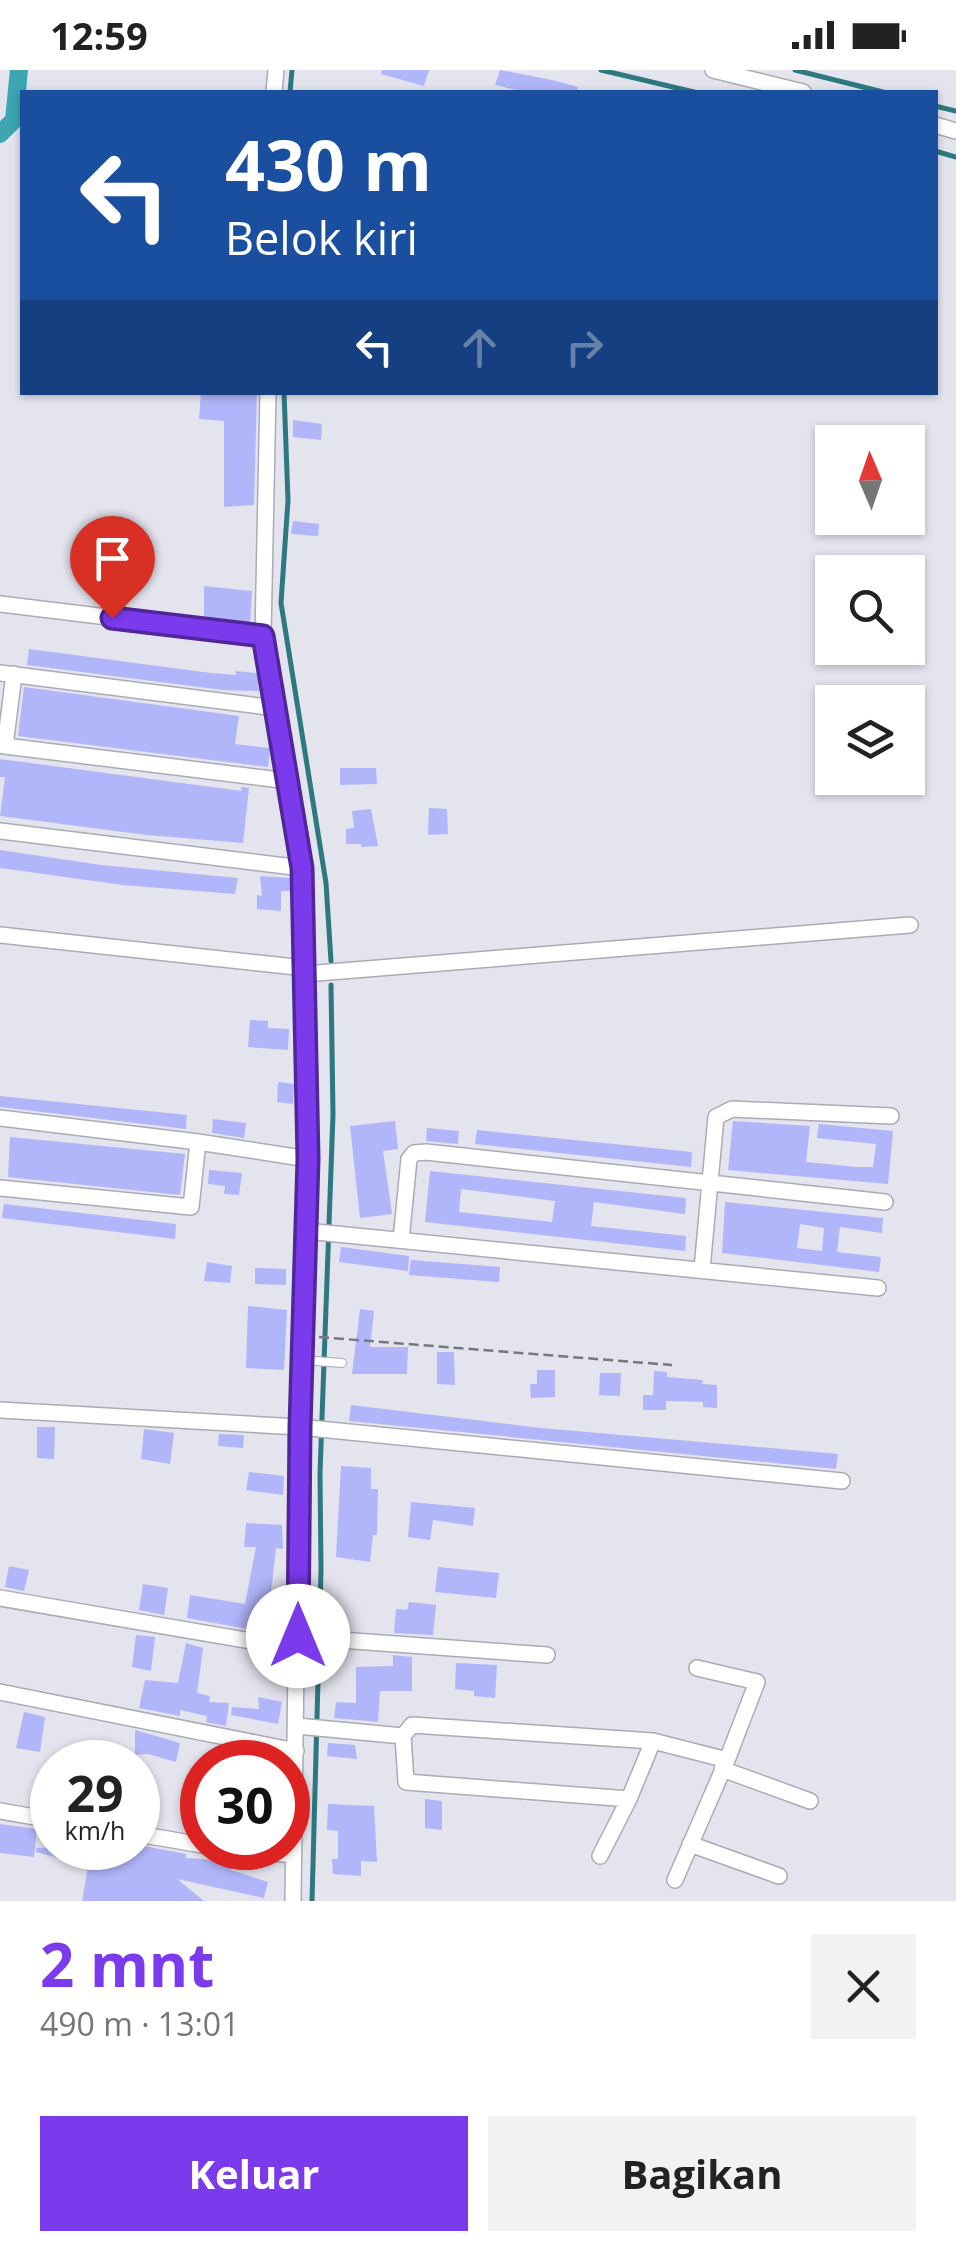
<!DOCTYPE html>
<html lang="id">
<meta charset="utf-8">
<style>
body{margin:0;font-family:"Open Sans",sans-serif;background:#f2f2f2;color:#222;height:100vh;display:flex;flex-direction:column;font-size:38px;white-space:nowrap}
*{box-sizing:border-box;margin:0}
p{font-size:32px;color:#767676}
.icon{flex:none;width:55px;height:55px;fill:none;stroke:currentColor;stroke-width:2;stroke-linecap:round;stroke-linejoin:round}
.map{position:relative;height:1831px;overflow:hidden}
.sheet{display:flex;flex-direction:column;background:#fff;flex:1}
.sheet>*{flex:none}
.guide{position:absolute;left:20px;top:20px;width:918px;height:305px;border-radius:0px;box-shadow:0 2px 8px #0004;background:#1a4fa0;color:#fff;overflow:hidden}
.needle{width:65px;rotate:358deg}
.fabs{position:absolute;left:815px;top:355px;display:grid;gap:20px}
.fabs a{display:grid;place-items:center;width:110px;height:110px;border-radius:0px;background:#fff;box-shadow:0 2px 8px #0004;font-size:50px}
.speed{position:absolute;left:30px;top:1670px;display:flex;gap:20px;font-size:50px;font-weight:700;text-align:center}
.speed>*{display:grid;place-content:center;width:130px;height:130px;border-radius:50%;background:#fff;box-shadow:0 2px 8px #0004;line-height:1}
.speed small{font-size:25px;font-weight:400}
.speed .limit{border:15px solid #d22;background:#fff;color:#111}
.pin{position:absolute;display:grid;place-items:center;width:85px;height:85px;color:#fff;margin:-102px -42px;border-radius:50% 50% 50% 0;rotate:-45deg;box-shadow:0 0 10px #0007}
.pin .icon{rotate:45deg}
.me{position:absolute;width:110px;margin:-55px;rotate:0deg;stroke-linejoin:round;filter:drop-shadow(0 0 8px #0008)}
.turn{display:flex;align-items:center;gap:35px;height:210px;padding:0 40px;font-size:45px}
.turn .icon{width:130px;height:130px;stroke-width:2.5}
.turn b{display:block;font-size:70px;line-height:85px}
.lanes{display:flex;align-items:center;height:95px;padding:0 40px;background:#0003;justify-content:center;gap:50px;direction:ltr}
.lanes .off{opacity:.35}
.round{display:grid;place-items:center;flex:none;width:105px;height:105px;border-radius:0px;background:#f2f2f2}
.headline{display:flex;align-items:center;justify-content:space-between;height:170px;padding:0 40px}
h1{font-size:60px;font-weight:700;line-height:75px;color:#7c3aed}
.action{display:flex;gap:20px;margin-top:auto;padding:20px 40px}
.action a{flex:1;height:115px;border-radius:0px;background:#7c3aed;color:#fff;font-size:40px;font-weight:700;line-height:115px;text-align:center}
.action a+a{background:#f2f2f2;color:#222}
.status{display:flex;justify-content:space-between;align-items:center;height:70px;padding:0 50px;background:#fff;direction:ltr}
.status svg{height:28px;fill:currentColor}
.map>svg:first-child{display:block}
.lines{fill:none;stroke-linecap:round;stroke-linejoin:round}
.stream{stroke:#2e7981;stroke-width:5}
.canal{stroke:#3ca7b1;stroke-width:18}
.building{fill:#b1b5f9;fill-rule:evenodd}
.service-casing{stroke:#aaabb5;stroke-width:10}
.minor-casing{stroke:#aaabb5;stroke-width:18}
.path{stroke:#77787f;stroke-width:2.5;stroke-dasharray:10 5;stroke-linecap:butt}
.service{stroke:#fff;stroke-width:8}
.minor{stroke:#fff;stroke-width:15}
.route-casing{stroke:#51269a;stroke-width:25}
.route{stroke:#7c3aed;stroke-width:18}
</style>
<div class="status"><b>12:59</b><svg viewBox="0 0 49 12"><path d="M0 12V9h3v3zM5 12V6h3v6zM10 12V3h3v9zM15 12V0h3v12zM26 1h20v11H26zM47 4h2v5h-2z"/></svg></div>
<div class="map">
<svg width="956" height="1831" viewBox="0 0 956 1831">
<rect width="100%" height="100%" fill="#e3e4ee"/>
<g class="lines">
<path class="stream" d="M601 0 694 22
M795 0 883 22
M290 22 292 0
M935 36 956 41
M935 81 956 87
M284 322 288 430 281 533 326 813 331 891
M312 1831 321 1500 320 1403 333 1044 331 915"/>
<path class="canal" d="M0 64 14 50 19 0"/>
</g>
<path class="building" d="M382 0H429L424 16 381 4Z
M500 0 552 10 578 17 577 22H525L495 15Z
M201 322H257L254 435 224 437V351L199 349Z
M293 350 322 354 321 370 293 367Z
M293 451 319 454 318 466 291 464Z
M204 516 252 521 250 553 204 547Z
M29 579 211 603 236 605 235 601 257 603 259 621 223 620 27 595Z
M24 617 239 646 235 674 270 678 268 697 18 666Z
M0 689 242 721 241 717 249 718 243 773 147 765 0 746 5 707H0Z
M340 698H376L377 714 340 715Z
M429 738 447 739 448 764 428 765Z
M371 739 378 776 361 777V774H346V759L354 758 352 741Z
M0 780 101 795 238 808 235 824 123 815 0 798Z
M260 806 291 808V821H281V841L257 839V825L262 826Z
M250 950 268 951V958L289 959 288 980 248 977Z
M278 1012 294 1014 293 1034 277 1032Z
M0 1026 187 1045 186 1059 0 1037Z
M213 1049 246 1053 244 1068 212 1063Z
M395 1051 398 1079 383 1081 392 1144 360 1148 350 1056Z
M733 1051 810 1056 806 1092 857 1097H873L876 1074 817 1068 819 1054 893 1061 888 1114 728 1100Z
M427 1058 459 1061 458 1074 426 1071Z
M477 1060 692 1082 691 1097 475 1074Z
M10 1067 185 1084 180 1125 8 1107Z
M209 1100 242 1103 239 1125 224 1124 225 1116 208 1114Z
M430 1101 686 1128 685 1144 594 1132 591 1156 686 1166 685 1181 425 1152ZM461 1119 555 1131 552 1152 459 1142Z
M725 1132 883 1148 882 1163 840 1157 837 1182 881 1187 879 1202 722 1183ZM800 1154 824 1158 822 1181 797 1178Z
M4 1134 176 1154 175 1169 2 1148Z
M341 1177 409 1186 408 1201 339 1192Z
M411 1190 500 1197 499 1212 409 1205Z
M207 1192 232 1196 230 1213 204 1211Z
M255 1198 286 1199V1215L255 1214Z
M248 1236 287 1240 284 1300 246 1298Z
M360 1239 374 1241 370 1277H408L407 1304H352Z
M437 1282H454L455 1315 437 1314Z
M537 1300H555V1327L531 1328 530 1314H537Z
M654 1301 667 1302V1307L703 1310 702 1314 717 1315V1338L703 1337V1332L666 1331V1340H643V1325H653Z
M600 1303H621L620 1326 599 1325Z
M351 1335 541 1358 838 1384 836 1399 349 1351Z
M37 1357H55L54 1389 37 1388Z
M144 1359 174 1363 170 1394 141 1389Z
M219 1364 244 1365 243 1378 218 1376Z
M341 1396 371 1398V1419H378L377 1465H373L370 1492 336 1487Z
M249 1402 284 1406 283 1425 246 1420Z
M411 1432 475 1438 473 1456 433 1450 430 1470 408 1467Z
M246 1453 282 1455 283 1479 276 1478 270 1531H274L271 1553 259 1551 260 1558 253 1560 187 1548 190 1525 245 1534 256 1477H244Z
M9 1496 29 1500 24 1521 5 1517Z
M438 1497 499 1503 496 1528 435 1522Z
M143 1514 168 1518 164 1545 139 1540Z
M409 1532 436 1535 433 1565 394 1563 396 1539 407 1540Z
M136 1565 155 1567 151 1601 132 1597Z
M186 1573 203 1578 197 1623 210 1626 209 1632 229 1633 226 1656 206 1652 207 1646 180 1640V1646L139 1638 145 1610 178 1613Z
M393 1585 412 1587V1621H380L378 1652 334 1648 336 1632 356 1633V1597L393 1596Z
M456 1593 497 1595 495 1628 474 1626V1621L455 1619Z
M258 1627 282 1632 278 1654 231 1645 232 1637 259 1639Z
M24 1642 45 1647 40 1682 16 1678Z
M135 1660 180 1673 176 1692 148 1684 135 1685Z
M328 1673 355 1675 357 1689 327 1686Z
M425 1729 442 1731V1760L425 1758Z
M328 1734 374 1736 377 1792 361 1791V1806L333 1804 332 1789H338V1761L327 1760Z
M0 1754 37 1759 34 1787 0 1783Z
M138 1775 186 1784V1788L232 1791 231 1800 268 1812 264 1828 177 1809 204 1831H82L88 1796 36 1782V1778Z"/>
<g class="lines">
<defs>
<path id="service" d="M302 1290 342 1293"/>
<path id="minor" d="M713 0 803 22
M274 22 276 0
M935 55 956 61
M268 322 263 566 302 798 305 904 308 1089 299 1357 293 1831
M0 534 263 566
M0 603 276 638
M0 675 5 676 14 604
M5 676 288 711
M0 761 302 798
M0 865 305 898
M305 904 910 855
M0 1048 198 1072 308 1089
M0 1118 191 1137 198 1072
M306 1161 878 1218
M401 1170 409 1089 414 1083 426 1082 885 1132
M702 1199 716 1047 732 1039 891 1046
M0 1340 299 1357 842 1411
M0 1528 298 1579
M298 1567 547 1585
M0 1622 296 1681
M297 1656 403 1666 406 1712 629 1729 600 1786
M403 1666 412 1655 653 1671 727 1690 757 1612 697 1598
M722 1699 810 1731
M629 1729 653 1671
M0 1741 52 1750
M138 1764 202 1775
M690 1774 779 1806
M215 1778 294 1785
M675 1810 727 1690"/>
</defs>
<use href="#service" class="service-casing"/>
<use href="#minor" class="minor-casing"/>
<path class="path" d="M319 1267 672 1295"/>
<use href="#service" class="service"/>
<use href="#minor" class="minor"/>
</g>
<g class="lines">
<defs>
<path id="route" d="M112 548 263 566 302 798 308 1089 300 1357 298 1566"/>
</defs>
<use href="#route" class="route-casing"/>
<use href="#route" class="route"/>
</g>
</svg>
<div class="fabs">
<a><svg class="needle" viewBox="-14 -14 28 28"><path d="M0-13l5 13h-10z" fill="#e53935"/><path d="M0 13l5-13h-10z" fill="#767676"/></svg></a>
<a><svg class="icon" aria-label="search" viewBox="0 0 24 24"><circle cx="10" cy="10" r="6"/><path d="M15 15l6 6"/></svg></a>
<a><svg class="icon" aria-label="layers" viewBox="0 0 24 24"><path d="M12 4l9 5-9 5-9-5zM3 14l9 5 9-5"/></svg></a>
</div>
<div class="speed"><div>29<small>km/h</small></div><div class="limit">30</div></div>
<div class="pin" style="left:112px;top:548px;background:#d93025"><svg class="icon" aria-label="arrive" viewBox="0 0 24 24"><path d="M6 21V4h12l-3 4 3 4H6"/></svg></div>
<svg class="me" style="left:298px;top:1566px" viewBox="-20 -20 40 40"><circle r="19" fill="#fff"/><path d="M0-13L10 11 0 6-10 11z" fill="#7c3aed"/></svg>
<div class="guide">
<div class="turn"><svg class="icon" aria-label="left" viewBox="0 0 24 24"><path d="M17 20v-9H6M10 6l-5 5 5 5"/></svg><div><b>430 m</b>Belok kiri</div></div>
<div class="lanes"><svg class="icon" aria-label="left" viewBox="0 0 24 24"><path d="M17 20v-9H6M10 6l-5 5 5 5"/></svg><svg class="icon off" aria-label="ahead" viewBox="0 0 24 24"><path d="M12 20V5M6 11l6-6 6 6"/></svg><svg class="icon off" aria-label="right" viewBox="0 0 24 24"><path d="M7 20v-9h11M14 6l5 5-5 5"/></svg></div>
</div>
</div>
<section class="sheet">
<div class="headline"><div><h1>2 mnt</h1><p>490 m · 13:01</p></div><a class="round"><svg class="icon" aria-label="close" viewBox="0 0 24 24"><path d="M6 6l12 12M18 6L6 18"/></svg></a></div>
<div class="action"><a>Keluar</a><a>Bagikan</a></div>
</section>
